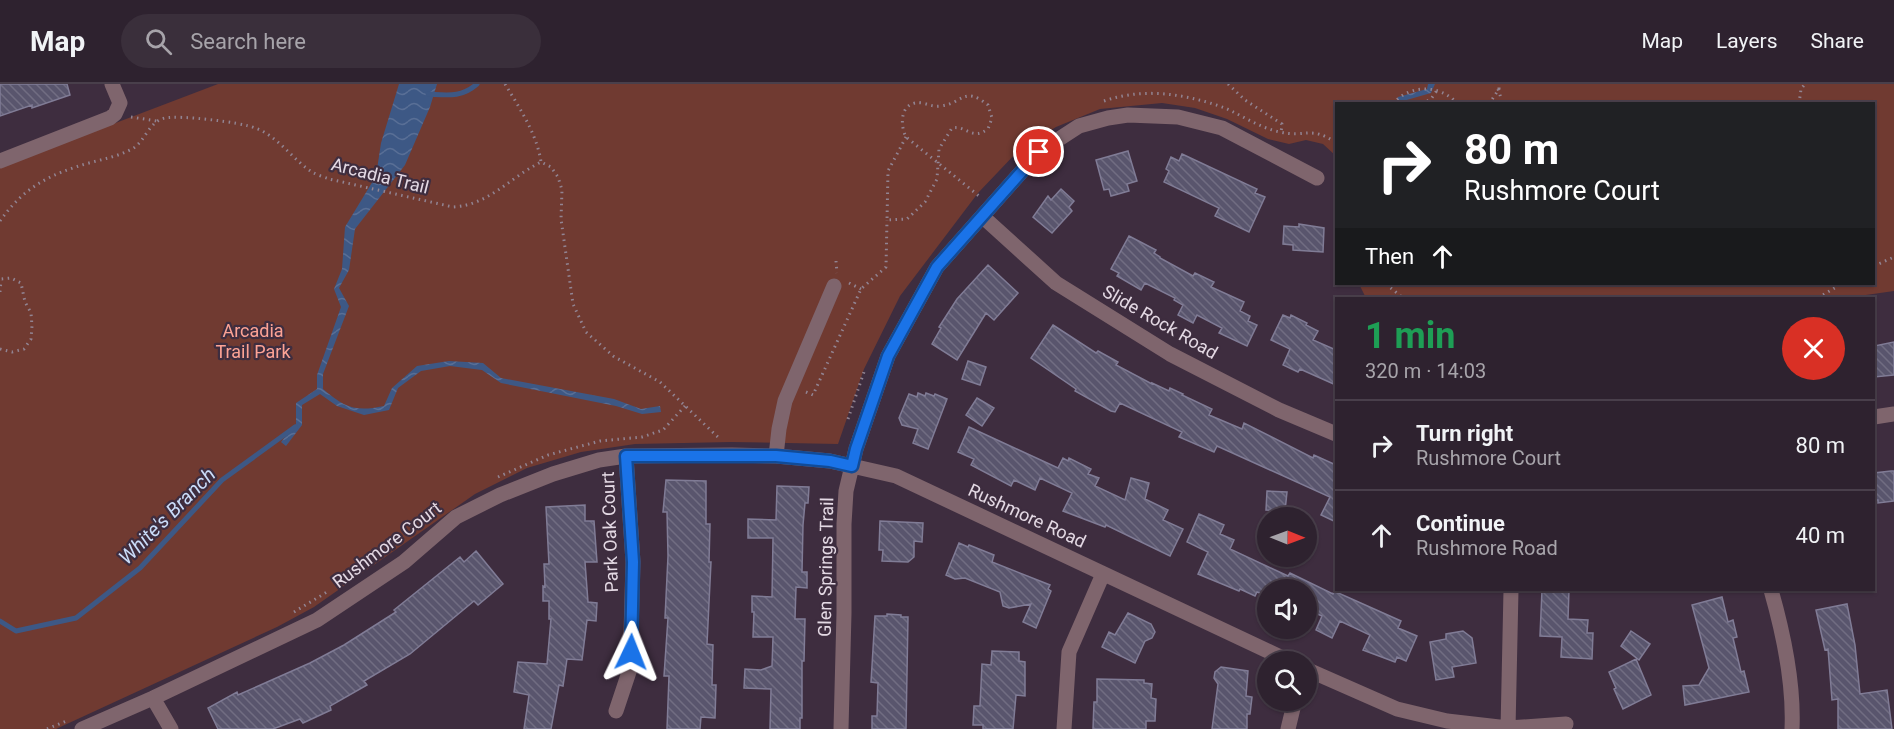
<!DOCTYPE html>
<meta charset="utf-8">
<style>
body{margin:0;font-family:Roboto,sans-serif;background:#3a2f3b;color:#f1f3f6;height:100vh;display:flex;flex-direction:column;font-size:22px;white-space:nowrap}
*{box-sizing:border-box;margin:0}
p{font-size:20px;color:#a7a4aa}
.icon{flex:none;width:33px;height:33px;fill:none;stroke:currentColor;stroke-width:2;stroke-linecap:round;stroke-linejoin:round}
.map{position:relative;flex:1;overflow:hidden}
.panel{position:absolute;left:1335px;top:213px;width:540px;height:294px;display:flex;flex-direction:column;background:#2e222f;border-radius:0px;box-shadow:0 2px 4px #0004,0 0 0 2px #493f4b}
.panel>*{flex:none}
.top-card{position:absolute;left:1335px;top:18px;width:540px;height:183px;border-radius:0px;box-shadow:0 2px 4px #0004,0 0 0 2px #493f4b;background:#202124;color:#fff;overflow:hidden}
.needle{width:39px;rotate:91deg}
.fabs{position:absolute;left:1257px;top:423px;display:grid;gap:12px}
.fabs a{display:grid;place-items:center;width:60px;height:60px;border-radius:50%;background:#2e222f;box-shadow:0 2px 4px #0004,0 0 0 2px #493f4b;font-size:30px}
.pin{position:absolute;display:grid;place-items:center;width:51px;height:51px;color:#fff;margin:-26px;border:3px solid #fff;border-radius:50%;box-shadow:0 2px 6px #0007}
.me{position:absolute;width:66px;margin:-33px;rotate:2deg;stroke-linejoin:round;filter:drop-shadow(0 0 4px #0008)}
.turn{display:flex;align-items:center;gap:21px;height:126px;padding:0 30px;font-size:27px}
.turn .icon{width:78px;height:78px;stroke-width:2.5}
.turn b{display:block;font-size:42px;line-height:51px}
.then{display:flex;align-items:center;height:57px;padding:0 30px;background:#0003;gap:12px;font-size:22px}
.round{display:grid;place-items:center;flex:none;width:63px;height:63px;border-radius:32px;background:#3a2f3b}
.headline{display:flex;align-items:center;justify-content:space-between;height:102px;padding:0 30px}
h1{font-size:36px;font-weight:700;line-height:45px;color:#1e9e55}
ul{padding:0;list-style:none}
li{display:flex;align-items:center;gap:18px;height:90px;padding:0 30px;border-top:2px solid #493f4b}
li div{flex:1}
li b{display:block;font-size:22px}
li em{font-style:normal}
header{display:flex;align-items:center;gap:36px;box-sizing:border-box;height:84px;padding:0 30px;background:#2e222f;border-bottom:2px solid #493f4b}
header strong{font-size:28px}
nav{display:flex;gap:33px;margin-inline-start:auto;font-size:21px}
.search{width:420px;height:54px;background:#3a2f3b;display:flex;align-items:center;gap:15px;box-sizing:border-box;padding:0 21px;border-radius:33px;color:#a7a4aa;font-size:22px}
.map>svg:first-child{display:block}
.park{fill:#703a31}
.water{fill:url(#water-waves)}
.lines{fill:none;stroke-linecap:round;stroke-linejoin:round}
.stream{stroke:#3d5885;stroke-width:5}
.building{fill:url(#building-back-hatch);stroke:#807c96;stroke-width:1.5}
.path{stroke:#928492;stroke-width:3;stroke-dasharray:1.5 4.5;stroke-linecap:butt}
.minor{stroke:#7f656d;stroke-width:15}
.route-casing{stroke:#114b97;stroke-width:15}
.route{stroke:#1a73e8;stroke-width:10}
.labels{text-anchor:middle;stroke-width:4.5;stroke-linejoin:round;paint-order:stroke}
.street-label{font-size:18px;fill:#e4d9e4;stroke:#3e2d3f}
.park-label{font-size:18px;fill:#fda395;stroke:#3e2d3f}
.water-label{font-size:20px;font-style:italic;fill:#cadcf9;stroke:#3e2d3f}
</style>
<header>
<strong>Map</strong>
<div class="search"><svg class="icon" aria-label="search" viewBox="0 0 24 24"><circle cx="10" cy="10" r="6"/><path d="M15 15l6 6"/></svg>Search here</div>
<nav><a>Map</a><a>Layers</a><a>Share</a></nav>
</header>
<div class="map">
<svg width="1894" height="645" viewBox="0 0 1894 645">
<defs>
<pattern id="water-waves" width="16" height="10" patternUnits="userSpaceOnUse" patternTransform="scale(1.5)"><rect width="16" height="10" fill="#3d5885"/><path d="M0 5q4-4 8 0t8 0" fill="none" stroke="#596f96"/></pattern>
<pattern id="building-back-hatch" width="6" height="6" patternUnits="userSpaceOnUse" patternTransform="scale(1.5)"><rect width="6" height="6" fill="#59556d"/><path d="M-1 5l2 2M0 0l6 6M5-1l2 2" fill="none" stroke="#716d82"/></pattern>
</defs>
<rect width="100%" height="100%" fill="#3e2d3f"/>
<path class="park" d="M218 0H1894V207L1845 214H1366L1359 200H1874V20H1336V72L1323 60 1306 56 1289 60 1268 55 1227 35 1195 24 1162 19 1100 25 1056 43 1018 67 978 109 900 212 864 285 838 360 731 358 635 360 581 368 527 384 475 410 314 523 277 543 56 645H0V83Z"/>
<path class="water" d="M399 0H437L430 23 405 81 355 145 349 186 339 204 349 222 323 290V305C345 324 356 328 384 322L392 304 417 282 449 277 483 279 501 294 614 315 641 325 660 322 661 328 642 330 616 322 501 299 482 286 450 282 421 287 398 304 389 326 364 331 337 322 320 310 302 321V341L286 362 281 358 296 340V319L317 305V291L341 223 334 205 342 185 345 143 376 92 381 59Z
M1428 0H1435L1431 9 1396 19 1398 13 1427 5Z"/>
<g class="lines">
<path class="stream" d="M428 10C447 11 461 14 477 0
M0 537 16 547 76 534 140 484 222 396 295 343"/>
</g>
<path class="building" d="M0 0H67L70 11 32 24V21L0 32Z
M1128 67 1137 97 1127 100 1129 107 1111 112 1109 105 1104 106 1096 76Z
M1182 70 1257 105 1255 109 1265 113 1249 148 1215 132 1219 124 1164 98 1169 87 1166 85 1171 73 1179 77Z
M1061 105 1074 117 1069 123 1072 127 1052 149 1033 133 1048 112 1051 116Z
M1299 140 1324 144 1323 168 1293 166V161L1283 160 1284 142 1299 143Z
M1129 152 1156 166 1154 169 1160 173V174L1193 192 1195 189 1214 198 1211 203 1244 218 1240 227 1250 232 1248 237 1257 241 1247 262 1219 249 1222 244 1197 231 1193 239 1178 231 1183 221 1174 216 1175 214 1145 199 1141 206 1117 192 1119 189 1111 185Z
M988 181 1018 209 994 236 986 229 957 276 932 260 941 244 939 243 957 215Z
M1283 231 1290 234 1291 231 1307 239 1306 241 1318 247 1313 256 1336 266V301L1300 285 1298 288 1283 281 1290 265 1271 256Z
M1053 241 1096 269 1098 267 1118 278 1116 281 1152 300V299L1169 307 1170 304 1183 310 1182 311 1212 325 1209 331 1242 345 1244 339 1313 374 1314 371 1336 381V438L1321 431 1330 413 1217 362 1214 368 1179 353 1182 348 1120 319 1115 328 1111 327 1075 307 1076 305 1031 274Z
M1894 258V291L1874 293V262Z
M968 277 986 283 980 301 962 295Z
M918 309 925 312 926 309 934 312 935 310 947 315 928 365 913 359 918 345 902 341 899 334 909 310 917 313Z
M977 314 994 324 982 342 966 331Z
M969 343 1058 384 1063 374 1068 377 1069 374 1091 385 1088 390 1099 394 1095 402 1125 416 1131 394 1149 399 1145 415 1168 426 1163 436 1183 445 1170 472 1106 441 1105 443 1063 427 1072 409 1040 394 1035 406 1014 396 1011 402 971 381 974 375 958 368Z
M1891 387H1894V417L1878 419V416H1874V389Z
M666 396 706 397V440H710L709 478H711L707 560 713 561 712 601H716L715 634 701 633 700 645H667L669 592H664L668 534H665L668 472 667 428H663Z
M777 402 809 403 808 419H805L803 441 802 488H807V504L796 503 795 535H805L804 577H802V634H800V645H770L771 605 744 604 745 585 761 586 772 582 773 553H753L754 528H752V512L772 513 773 454H748V435L776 436Z
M1267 407 1287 408 1285 427 1266 426Z
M585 421V437H594L597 478H585L588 518 597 519 596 537 587 536 582 576 567 575 563 602 559 601 551 645H524L529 611 514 608 518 578 547 580 551 535H549V517H543V502L545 503 544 480H549L546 423Z
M1199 430 1224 441 1220 450 1234 456 1230 465 1288 492 1290 489 1333 510 1334 507 1401 537 1398 544 1417 552 1406 577 1397 573 1395 578 1363 566 1370 551 1340 537 1332 554 1316 546 1322 532 1306 525V506H1268L1266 511 1257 508 1255 512 1240 505 1239 507 1198 490 1208 468 1187 458Z
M880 437 923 439 922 458 914 457V473L908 478 882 477 883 466H879Z
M959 459 968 463 969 461 994 471 992 478 1050 501 1048 505 1051 507 1036 544 1023 538 1031 520 1009 524 1003 522 1000 508 965 494 955 495 946 491Z
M476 467 503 500 478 521 474 517 410 570 364 597 367 601 330 622 331 626 303 639 300 635 273 645H218L208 624 237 608 238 611 310 579 344 561 396 528 394 526 460 473 464 478Z
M1542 506H1569L1568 535 1588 536 1587 549H1593L1592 575 1561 573 1562 553 1540 552Z
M1722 513 1728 538 1733 536 1737 553 1733 554 1741 588 1744 587 1749 608 1685 621 1683 602 1699 601 1709 584 1692 521Z
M1847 520 1855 561 1860 610 1887 606 1892 645H1838V615L1832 616 1828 565 1825 566 1816 526Z
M1128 529 1151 540 1155 548 1152 554 1145 557 1135 579 1102 563 1109 548 1115 551Z
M887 530 901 531V533H908L906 645H872V632H877L878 599 871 598 875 532H887Z
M1463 547 1472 554 1476 579 1452 583 1454 593 1436 596 1430 558 1446 555V550Z
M1631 547 1650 560 1639 576 1621 562Z
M992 567 1019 568V577L1025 578V612L1016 611 1013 645H983V641H973L974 622H980L982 580 991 581Z
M1636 575 1651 611 1623 625 1614 605 1616 604 1609 588Z
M1221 583 1248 587 1246 612 1252 613 1250 630H1247V645H1212L1218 600 1214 594 1215 588Z
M1097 595 1144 596V599L1152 600 1151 614 1156 615 1155 637H1146V645H1093L1094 618H1097Z"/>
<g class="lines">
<path class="path" d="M505 0C519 23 537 50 541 78
M1228 0 1245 16 1282 40 1281 49
M1498 5 1503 20
M1104 17C1144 3 1186 10 1225 24 1243 32 1260 44 1280 48 1305 54 1311 41 1336 59
M1393 20C1409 0 1440 0 1458 20
M1422 20 1431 15 1438 5
M1489 20 1499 5V0
M1799 20 1801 5 1805 0
M131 33 157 37
M906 53 888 87 887 136 907 135 925 118 937 95 939 65 952 44C967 41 971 57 988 45L992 34 988 21C963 1 963 20 940 22 933 23 928 20 922 19 901 16 899 39 906 53L979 112
M0 137C24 103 50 90 89 79 104 75 119 72 132 65 145 58 149 37 165 34 179 31 241 38 255 44 278 52 292 75 312 88 317 91 324 93 329 95L453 123C489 121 509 94 541 78L551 83 558 93 562 106 561 135 573 220 586 248 613 272 660 298 721 356
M836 177 837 189
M1874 182 1894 173
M849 199 861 205
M1386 200 1403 214
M0 208 1 196
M1818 214 1841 200
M0 265 12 268 24 265 31 255 32 242 31 229 25 218 21 199 11 194 1 195
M806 308 813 311 861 205 886 183 887 136
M848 335 865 285
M498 393 548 371 600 357 642 353 663 346 685 322
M294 528 327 508
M47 645 69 636"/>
<path class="minor" d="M0 77 110 34 115 30 120 19 112 0
M982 132 1056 199 1170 270 1279 326 1336 350
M1874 333 1894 330
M776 372 779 345 785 317 834 202
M1771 506C1783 548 1794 601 1792 645
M1306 585 1397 625 1447 637 1508 644 1566 640
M153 614 171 645
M616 627 630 585 633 478 626 372
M82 645 153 614 317 536 404 478 456 433 500 411 553 390 599 376 626 372 732 371 776 372 830 377 896 392 1291 578
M841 645 844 529V440L846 407 856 365 888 272 937 183 1039 68 1079 42 1108 34 1128 31 1178 33 1222 44 1317 94
M1064 645 1069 568 1103 490
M1288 645 1295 616
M1508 645 1511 506"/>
</g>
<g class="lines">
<defs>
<path id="route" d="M631 568 633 478 626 372H776L830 377 852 382 856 365 888 272 937 183 1039 68"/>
</defs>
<use href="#route" class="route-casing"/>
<use href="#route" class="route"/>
</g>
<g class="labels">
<g class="street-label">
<text transform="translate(380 92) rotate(14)" y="6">Arcadia Trail</text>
<text transform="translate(1160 238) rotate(30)" y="6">Slide Rock Road</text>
<text transform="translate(1027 432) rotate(25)" y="6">Rushmore Road</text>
<text transform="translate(610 448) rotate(-92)" y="6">Park Oak Court</text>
<text transform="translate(387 461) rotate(-37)" y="6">Rushmore Court</text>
<text transform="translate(826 483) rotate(-89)" y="6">Glen Springs Trail</text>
</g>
<g class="park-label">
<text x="253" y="253">Arcadia<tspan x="253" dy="21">Trail Park</tspan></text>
</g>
<g class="water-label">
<text transform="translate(167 432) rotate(-45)" y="7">White's Branch</text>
</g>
</g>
</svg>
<div class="fabs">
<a><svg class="needle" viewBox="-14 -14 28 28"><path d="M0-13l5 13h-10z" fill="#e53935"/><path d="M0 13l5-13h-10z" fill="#a7a4aa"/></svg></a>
<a><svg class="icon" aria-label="sound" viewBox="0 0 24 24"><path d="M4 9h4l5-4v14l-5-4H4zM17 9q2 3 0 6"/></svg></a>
<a><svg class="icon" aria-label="search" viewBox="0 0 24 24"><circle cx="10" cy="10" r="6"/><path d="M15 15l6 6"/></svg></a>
</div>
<div class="pin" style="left:1039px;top:68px;background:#d93025"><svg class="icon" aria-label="arrive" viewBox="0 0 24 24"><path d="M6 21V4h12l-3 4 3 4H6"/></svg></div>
<svg class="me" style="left:631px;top:568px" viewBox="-20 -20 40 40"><path d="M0-17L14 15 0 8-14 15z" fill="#1a73e8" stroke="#fff" stroke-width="4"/></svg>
<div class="top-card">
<div class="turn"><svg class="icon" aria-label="right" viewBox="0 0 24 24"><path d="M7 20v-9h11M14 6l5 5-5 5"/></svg><div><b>80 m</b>Rushmore Court</div></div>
<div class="then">Then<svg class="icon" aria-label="ahead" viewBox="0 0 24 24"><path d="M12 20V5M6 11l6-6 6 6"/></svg></div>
</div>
<section class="panel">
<div class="headline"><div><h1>1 min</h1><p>320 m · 14:03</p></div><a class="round" style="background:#d93025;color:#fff"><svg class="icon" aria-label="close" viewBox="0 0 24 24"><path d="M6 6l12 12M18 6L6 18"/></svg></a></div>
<ul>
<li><svg class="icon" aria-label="right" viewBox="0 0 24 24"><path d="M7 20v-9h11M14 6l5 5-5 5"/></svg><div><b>Turn right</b><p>Rushmore Court</p></div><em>80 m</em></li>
<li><svg class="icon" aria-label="ahead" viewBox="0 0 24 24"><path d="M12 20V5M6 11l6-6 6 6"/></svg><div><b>Continue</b><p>Rushmore Road</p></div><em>40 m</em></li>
</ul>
</section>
</div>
